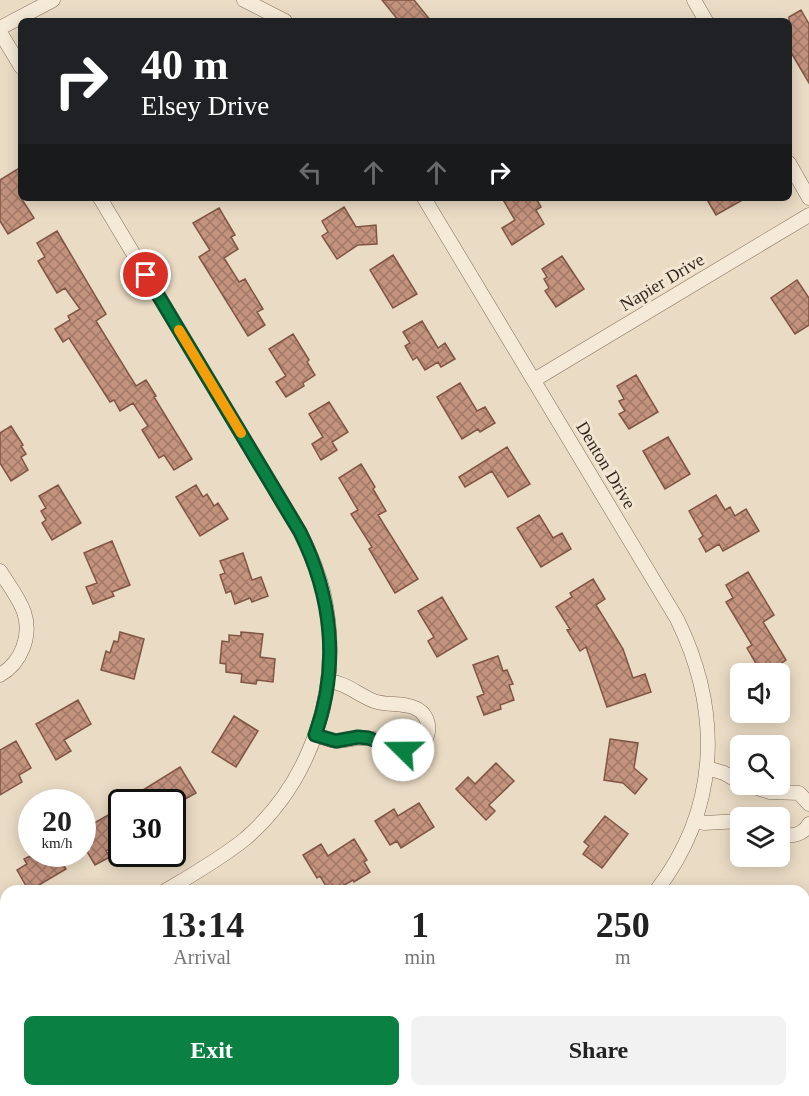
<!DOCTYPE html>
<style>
body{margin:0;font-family:"Times New Roman",serif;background:#f2f2f2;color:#222;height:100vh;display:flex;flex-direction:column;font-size:22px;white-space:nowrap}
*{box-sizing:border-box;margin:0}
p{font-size:20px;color:#767676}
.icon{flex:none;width:33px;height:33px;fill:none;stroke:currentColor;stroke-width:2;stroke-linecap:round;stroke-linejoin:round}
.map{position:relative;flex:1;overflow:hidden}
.details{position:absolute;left:0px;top:885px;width:810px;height:212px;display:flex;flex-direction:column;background:#fff;border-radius:18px 18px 0 0;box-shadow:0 3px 15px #0003}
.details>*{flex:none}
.hud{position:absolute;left:18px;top:18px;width:774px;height:183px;border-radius:9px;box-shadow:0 3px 15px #0003;background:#202124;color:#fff;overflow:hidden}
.tools{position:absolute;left:730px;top:663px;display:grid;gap:12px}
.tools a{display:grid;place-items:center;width:60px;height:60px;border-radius:9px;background:#fff;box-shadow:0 3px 15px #0003;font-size:30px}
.speed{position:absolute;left:18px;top:789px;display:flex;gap:12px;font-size:30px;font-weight:700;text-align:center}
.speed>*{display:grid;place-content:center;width:78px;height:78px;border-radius:50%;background:#fff;box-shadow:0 3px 15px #0003;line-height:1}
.speed small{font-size:15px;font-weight:400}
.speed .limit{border:3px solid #111;border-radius:9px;background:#fff;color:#111}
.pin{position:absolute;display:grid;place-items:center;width:51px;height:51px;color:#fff;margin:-26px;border:3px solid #fff;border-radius:50%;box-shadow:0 2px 6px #0007}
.me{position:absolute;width:66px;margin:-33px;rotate:292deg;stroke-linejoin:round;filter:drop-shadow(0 0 4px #0008)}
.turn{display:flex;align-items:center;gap:21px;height:126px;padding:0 24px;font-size:27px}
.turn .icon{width:78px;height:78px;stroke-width:2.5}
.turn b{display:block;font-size:42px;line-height:51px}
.lanes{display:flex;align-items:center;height:57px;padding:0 24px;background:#0003;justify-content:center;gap:30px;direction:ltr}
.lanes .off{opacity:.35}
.eta{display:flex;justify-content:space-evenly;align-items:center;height:102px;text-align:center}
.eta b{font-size:36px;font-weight:800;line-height:42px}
.action{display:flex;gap:12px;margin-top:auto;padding:12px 24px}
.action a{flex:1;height:69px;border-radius:9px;background:#0b8043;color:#fff;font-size:24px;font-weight:800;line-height:69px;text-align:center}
.action a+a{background:#f2f2f2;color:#222}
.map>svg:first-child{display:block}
.building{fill:url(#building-cross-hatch);stroke:#805544;stroke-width:1.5}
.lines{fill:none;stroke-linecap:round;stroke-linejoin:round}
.street-casing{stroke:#836d5c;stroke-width:15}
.secondary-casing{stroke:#654e40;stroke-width:21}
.street{stroke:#f5e9d7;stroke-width:14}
.secondary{stroke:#f5e9d7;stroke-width:20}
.route-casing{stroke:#07532c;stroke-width:15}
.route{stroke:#0b8043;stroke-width:10}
.slow{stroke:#f59e0b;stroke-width:10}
.labels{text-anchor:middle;stroke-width:6;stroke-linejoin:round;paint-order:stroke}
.street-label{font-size:18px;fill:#34271f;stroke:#f2e6d3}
</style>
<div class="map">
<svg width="809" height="1096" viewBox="0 0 809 1096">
<defs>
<pattern id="building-cross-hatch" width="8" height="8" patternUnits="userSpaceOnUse" patternTransform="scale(1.5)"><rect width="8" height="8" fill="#c4937e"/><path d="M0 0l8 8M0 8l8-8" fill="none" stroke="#a07867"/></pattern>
</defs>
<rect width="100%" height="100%" fill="#eadbc4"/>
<path class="building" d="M382 0H414L431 21H399Z
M801 10 809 24V83L789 49V17Z
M21 167V198L34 218 8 234 0 221V180Z
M502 198H536L541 207 536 210 544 224 512 245 502 228 515 220Z
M706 198H746L716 215Z
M344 207 356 227 376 225 377 244 358 245 337 259 322 236 328 232 322 221Z
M219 208 235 235 231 237 238 249 224 258 239 282 245 279 263 309 257 312 265 325 248 336 199 257 210 250 193 223Z
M57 231 106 314 96 321 136 386 146 380 156 396 154 397 192 459 174 470 164 455 159 458 142 430 148 426 133 403 120 411 114 400 110 402 69 338 63 342 55 329 70 320 68 316 80 309 65 288 57 293 38 261 45 257 37 243Z
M393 255 417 294 393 308 370 270Z
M562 256 584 289 556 307 545 291 549 288 544 279 547 277 542 269Z
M797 280 809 298V325L795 334 771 298Z
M422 321 438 348 445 343 455 359 441 367 438 362 425 370 417 357 413 360 405 346 410 343 403 332Z
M293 334 309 360 307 362 315 375 303 383 304 386 286 397 276 382 286 376 269 349Z
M636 375 658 412 629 429 619 414 625 411 619 401 624 399 617 386Z
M460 383 477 411 485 407 495 423 480 432 478 429 462 439 437 397Z
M329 402 348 432 332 442 337 450 321 460 312 444 323 437 309 414Z
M11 426 23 445 21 446 26 454 21 457 28 470 11 481 0 463V433Z
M668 437 690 474 665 489 643 451Z
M507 447 530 484 508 497 492 471 465 487 459 477Z
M361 464 375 487 373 489 386 511 378 515 418 579 395 593 369 549 372 547 351 514 358 510 339 478Z
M58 485 81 523 52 540 42 523 46 520 41 511 46 508 39 496Z
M196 485 203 497 207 494 214 506 218 503 228 519 200 536 176 497Z
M716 495 725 510 730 507 735 516 746 509 759 531 723 551 719 544 706 552 699 539 703 536 689 511Z
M539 515 553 538 562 533 571 549 541 567 517 528Z
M112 541 130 585 112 592 114 596 93 604 86 587 97 583 84 553Z
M243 553 252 580 261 577 268 596 252 602 250 598 235 604 231 591 226 593 220 575 225 573 220 561Z
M748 572 774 615 763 622 786 660 779 665 784 674H762L747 648 752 645 726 602 733 598 726 585Z
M593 579 605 599 596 605 623 649 633 678 645 674 651 692 607 707 586 647 580 651 567 630 570 629 556 607 572 597 570 593Z
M442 597 467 639 437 657 428 641 434 637 418 611Z
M120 632 144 639 134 679 101 670 106 651 110 653 114 641 118 642Z
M241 632 263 634 260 657 275 659 273 682 257 680 256 684 241 682 242 674 226 672V664L220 663 222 641 229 642V635L241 636Z
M498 656 503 671 507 670 513 684 509 685 514 700 500 705 501 709 484 715 477 697 484 694 473 665Z
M78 700 91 724 64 740 71 751 56 760 36 724Z
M234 716 258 731 236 767 212 752Z
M610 739 638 743 634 768 647 779 635 794 623 783 604 780Z
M16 741 31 768 19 775 22 782 0 795V750Z
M496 763 514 781 489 805 495 811 486 820 456 789 468 777 475 784Z
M180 767 196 793 180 802H151L143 790Z
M419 803 434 827 401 848 397 841 390 845 375 821 394 809 398 816Z
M117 810 122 817V842L106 851 110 857 95 865 82 843V830Z
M605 816 628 834 602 868 583 854 589 846 584 842Z
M354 839 367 860 364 862 370 872 354 882 353 880 334 891H329L320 876 317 878 303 855 321 844 328 856Z
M34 854H57L66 869 29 891 17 870 27 864 24 859Z"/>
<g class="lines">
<defs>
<path id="street" d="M244 0 285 21
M694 0 706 21
M0 28 53 0
M0 32 21 67
M789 163 809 198
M100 198 300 532C310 552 319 573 324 595 343 684 314 779 245 839 220 859 192 875 165 891
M424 198 677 619C722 711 720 808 656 891
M534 380 809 215
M0 571C8 584 19 598 24 612 32 636 21 663 0 675
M315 735C322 737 331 741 337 741 350 740 360 736 374 739 385 741 397 752 408 750 431 748 436 717 415 708 402 702 387 706 374 701 358 695 347 683 328 681
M707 768 724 773 741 783
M745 784 770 792 799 793 809 804
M695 820 704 823 741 821
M780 834C792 837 803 835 809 824
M0 990 6 986
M349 1096 358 1090"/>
<path id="secondary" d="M804 1036 809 1033
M804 1083 809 1080
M704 1096 713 1090
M783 1096 792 1090"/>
</defs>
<use href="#street" class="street-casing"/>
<use href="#secondary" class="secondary-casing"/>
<use href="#street" class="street"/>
<use href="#secondary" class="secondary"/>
</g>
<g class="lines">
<defs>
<path id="route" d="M146 275 300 532C332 596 340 666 315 735L336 741 358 737 368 738 403 750"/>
</defs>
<use href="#route" class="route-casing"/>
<use href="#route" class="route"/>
<path class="slow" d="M179 330 241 433"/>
</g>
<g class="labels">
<g class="street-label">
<text transform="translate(662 282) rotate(-31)" y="6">Napier Drive</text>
<text transform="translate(606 465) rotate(59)" y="6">Denton Drive</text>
</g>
</g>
</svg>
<div class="tools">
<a><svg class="icon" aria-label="sound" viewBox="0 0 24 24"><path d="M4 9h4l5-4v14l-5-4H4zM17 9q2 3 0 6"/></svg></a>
<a><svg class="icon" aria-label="search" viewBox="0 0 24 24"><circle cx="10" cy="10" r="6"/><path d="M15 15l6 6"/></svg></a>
<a><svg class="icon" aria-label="layers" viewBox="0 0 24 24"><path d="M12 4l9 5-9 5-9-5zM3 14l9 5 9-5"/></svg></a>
</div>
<div class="speed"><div>20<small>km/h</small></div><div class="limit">30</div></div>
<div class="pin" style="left:146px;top:275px;background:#d93025"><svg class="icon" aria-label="arrive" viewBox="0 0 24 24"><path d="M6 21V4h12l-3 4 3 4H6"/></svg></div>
<svg class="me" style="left:403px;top:750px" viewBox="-20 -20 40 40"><circle r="19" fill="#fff"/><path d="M0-13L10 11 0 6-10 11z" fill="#0b8043"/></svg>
<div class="hud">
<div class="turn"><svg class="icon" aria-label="right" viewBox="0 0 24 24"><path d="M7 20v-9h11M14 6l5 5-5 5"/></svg><div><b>40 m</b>Elsey Drive</div></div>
<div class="lanes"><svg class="icon off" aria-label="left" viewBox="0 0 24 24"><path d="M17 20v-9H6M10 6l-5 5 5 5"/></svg><svg class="icon off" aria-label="ahead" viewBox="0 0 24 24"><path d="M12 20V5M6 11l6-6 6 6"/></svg><svg class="icon off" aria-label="ahead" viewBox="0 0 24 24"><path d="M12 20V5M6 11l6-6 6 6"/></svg><svg class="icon" aria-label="right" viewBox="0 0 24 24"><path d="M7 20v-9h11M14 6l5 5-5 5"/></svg></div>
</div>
<section class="details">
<div class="eta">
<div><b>13:14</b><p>Arrival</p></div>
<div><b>1</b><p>min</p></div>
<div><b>250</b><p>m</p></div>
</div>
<div class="action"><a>Exit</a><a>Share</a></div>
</section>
</div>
